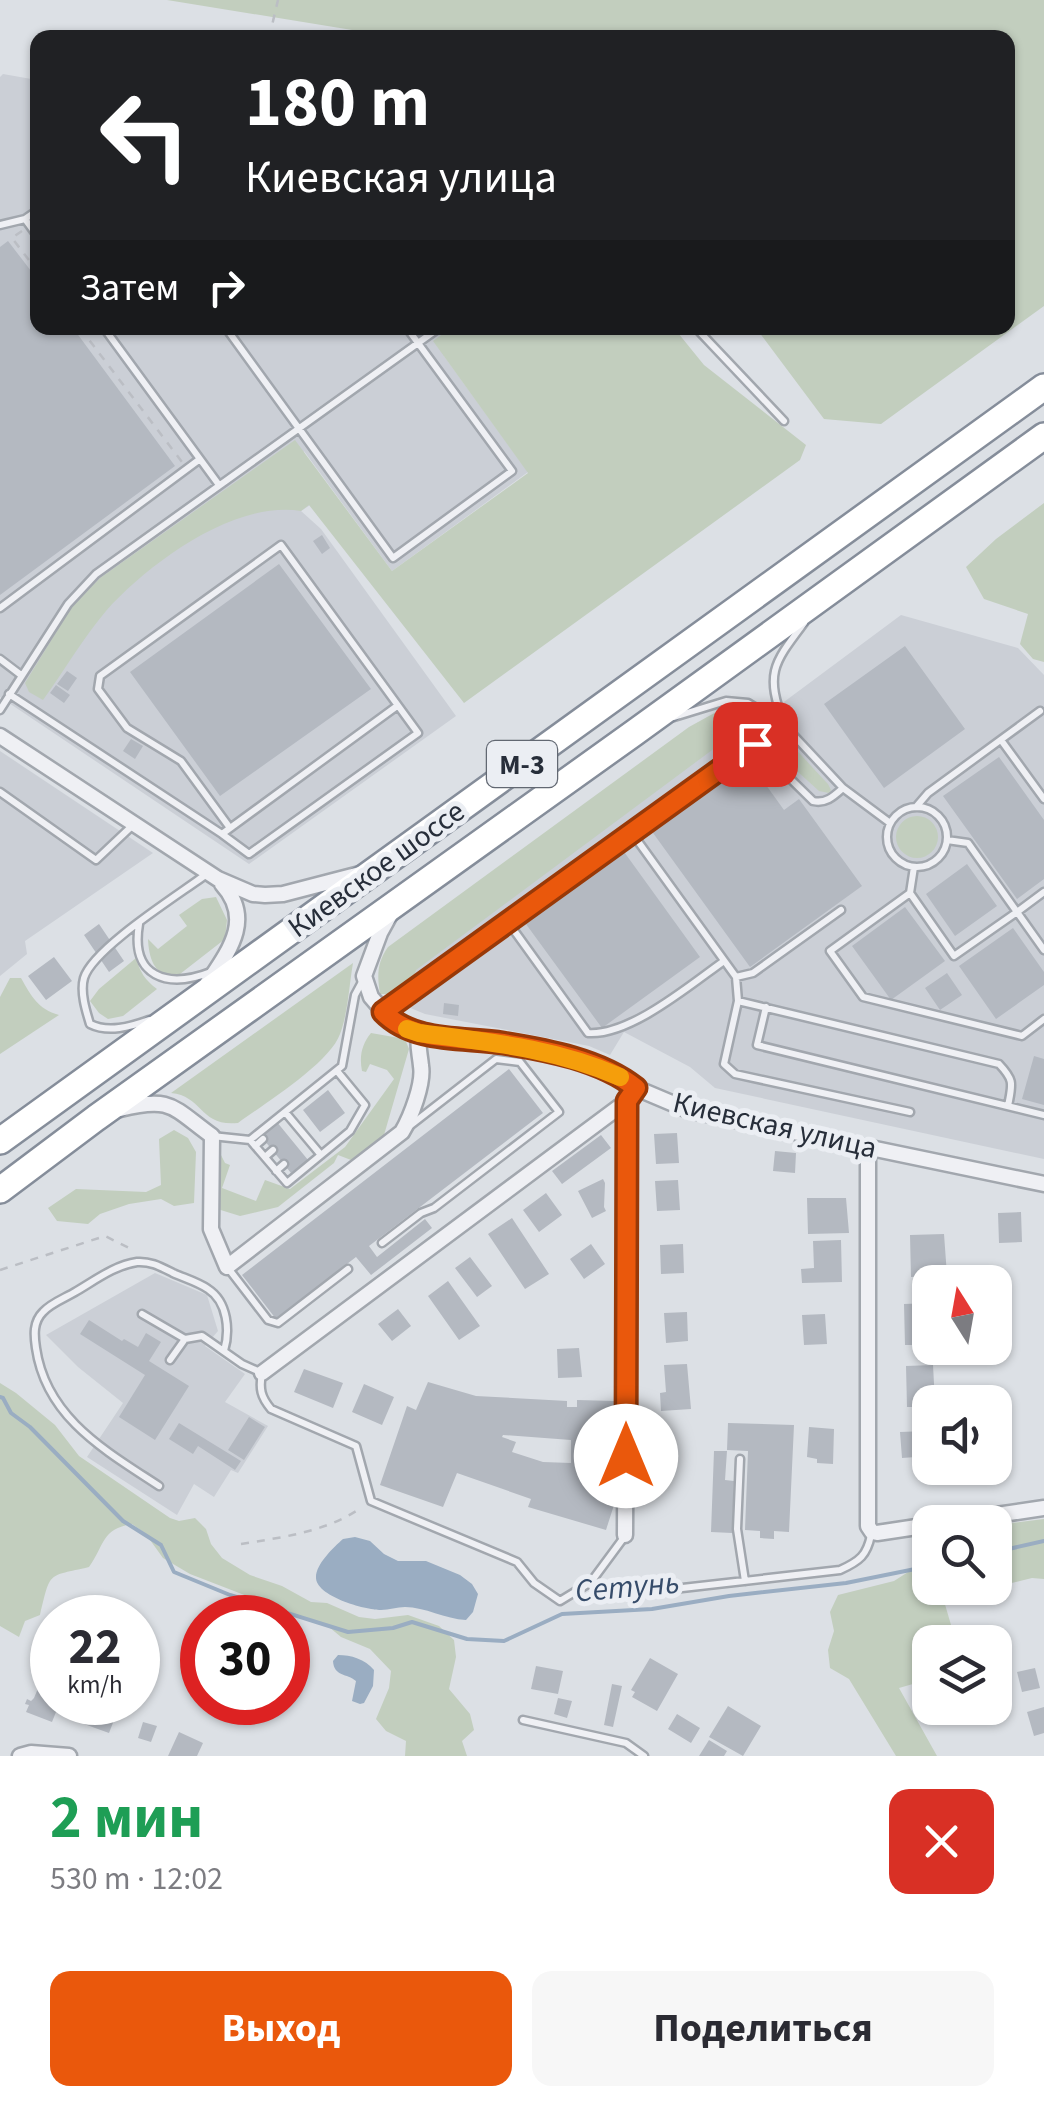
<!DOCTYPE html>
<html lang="ru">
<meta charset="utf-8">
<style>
body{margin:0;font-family:"Source Sans 3",sans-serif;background:#f7f7f7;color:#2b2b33;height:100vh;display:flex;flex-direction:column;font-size:38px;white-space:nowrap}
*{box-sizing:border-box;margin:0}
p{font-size:32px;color:#7c7c81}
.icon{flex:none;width:55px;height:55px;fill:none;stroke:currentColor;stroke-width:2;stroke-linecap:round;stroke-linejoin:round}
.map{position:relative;height:1756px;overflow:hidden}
.panel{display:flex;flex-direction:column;background:#fff;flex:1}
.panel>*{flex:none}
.banner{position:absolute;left:30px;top:30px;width:985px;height:305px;border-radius:20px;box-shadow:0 2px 8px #0004;background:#202124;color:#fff;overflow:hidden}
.needle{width:65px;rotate:349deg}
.fabs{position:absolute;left:912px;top:1265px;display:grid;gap:20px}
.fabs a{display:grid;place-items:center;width:100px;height:100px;border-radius:20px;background:#fff;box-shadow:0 2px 8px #0004;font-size:50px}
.speed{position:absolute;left:30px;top:1595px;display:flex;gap:20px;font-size:50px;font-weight:700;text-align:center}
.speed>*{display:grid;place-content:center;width:130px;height:130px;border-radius:50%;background:#fff;box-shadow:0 2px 8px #0004;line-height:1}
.speed small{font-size:25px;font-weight:400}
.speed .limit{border:15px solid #d22;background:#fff;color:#111}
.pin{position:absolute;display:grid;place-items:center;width:85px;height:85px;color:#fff;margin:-42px;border-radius:20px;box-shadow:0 5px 15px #0006}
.me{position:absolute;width:110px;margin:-55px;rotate:0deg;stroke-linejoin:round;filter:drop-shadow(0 0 8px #0008)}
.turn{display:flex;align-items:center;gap:35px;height:210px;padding:0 50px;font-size:45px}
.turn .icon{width:130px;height:130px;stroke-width:2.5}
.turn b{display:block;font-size:70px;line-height:85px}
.then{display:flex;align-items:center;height:95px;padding:0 50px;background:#0003;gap:20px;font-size:38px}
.round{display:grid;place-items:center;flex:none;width:105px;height:105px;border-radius:20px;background:#f7f7f7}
.overview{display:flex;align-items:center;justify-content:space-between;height:170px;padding:0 50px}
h1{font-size:60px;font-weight:700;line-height:75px;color:#1e9e55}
.cta{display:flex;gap:20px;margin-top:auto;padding:20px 50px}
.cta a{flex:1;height:115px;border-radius:20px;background:#ea580c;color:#fff;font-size:40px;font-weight:700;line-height:115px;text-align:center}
.cta a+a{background:#f7f7f7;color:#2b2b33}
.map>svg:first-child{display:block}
.built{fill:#cbcfd6}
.green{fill:#c2cebe}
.water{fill:#9aadc2}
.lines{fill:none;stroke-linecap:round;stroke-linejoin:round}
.stream{stroke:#9aadc2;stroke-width:4}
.building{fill:#b4b9c1;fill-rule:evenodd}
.lane-casing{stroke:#a2a7ae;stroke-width:11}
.street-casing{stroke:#a2a7ae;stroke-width:19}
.highway-casing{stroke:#858d9a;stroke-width:30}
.path{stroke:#bbbec4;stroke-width:2.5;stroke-dasharray:8 8;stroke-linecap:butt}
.lane{stroke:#eff0f4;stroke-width:6}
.street{stroke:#eff0f4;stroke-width:14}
.highway{stroke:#fff;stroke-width:25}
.route-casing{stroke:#983908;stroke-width:25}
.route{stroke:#ea580c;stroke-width:18}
.slow{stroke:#f59e0b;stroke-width:18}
.labels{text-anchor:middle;stroke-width:10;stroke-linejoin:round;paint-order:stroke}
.shield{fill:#ebeef3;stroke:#626872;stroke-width:2.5}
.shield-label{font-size:28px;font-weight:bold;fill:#272e3a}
.street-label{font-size:30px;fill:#272e3a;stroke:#ebeef3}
.water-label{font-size:32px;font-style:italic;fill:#364c6a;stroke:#ebeef3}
</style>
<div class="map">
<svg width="1044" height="1756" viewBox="0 0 1044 1756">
<rect width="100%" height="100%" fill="#dce0e5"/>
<path class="built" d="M3 74 37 80 38 328H484L444 356 528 472 392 571 304 451 310 505 301 511 321 529 456 716 249 864 0 697V77Z
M901 615 1018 648 1044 675V1159L715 1088 690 1067 624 1032 610 1055 589 1046 425 1014 408 1007 392 985 731 734 738 736Z
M0 751 153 853 25 941 27 954 0 976Z
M155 1273 207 1295 218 1331 205 1346 245 1374 225 1402 268 1426 238 1473 231 1470 214 1497 194 1484 177 1515 87 1457 123 1403 78 1367 46 1335Z"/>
<path class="green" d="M167 0H1044V306L881 424 824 419 756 328H1008V38L395 37Z
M451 328H674L704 365 806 445 800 460 464 703 309 505 301 511C234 500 148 564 106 611 83 638 64 671 43 700L29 692 25 683 71 608 100 578 295 440 392 571 528 473 433 341Z
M1044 503V662L1033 659 1020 644 1028 614 984 599 966 567 996 539Z
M734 708C772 718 801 756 828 784L831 790 829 793 819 791 755 733 742 741 731 736 416 970 412 986 399 994H380C377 975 377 963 388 947L689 727 718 711Z
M896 837a21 21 0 1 1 42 0a21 21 0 1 1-42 0Z
M216 897 227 920 225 939 180 974C155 979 149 960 148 939L158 949 187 926 179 915 202 899Z
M136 958C140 972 145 980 157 989L123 1016 108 1019 99 1013 90 1001 99 989Z
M353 963C349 986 348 1013 340 1034 330 1063 264 1104 238 1123 200 1127 203 1096 171 1093Z
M10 978H21C31 996 38 1009 59 1015L0 1054V997Z
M371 1033 405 1039 409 1049 384 1135 351 1160 338 1155 334 1163 278 1207 240 1216 211 1207 215 1156 220 1153 225 1163 230 1165 222 1188 256 1201 265 1180 290 1189 345 1147 394 1079 387 1070 370 1064 366 1072 362 1071C359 1056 362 1044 371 1033Z
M174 1130 188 1138 196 1152 194 1203 174 1206 161 1199 129 1204 100 1214 88 1224 57 1221 48 1208 76 1189 146 1192 161 1185 159 1139Z
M0 1383 16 1393 55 1425 79 1456 170 1518 179 1521 195 1518 206 1529 211 1544 222 1558 250 1575 282 1586 311 1602 327 1603 359 1617 375 1619 408 1615 439 1626 454 1640 456 1657 449 1689 470 1714 474 1730 462 1741 467 1756H405L406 1741 386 1731 376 1719 389 1688 391 1671 370 1649 341 1637 329 1627 299 1618 280 1606 265 1603 190 1574 163 1558 145 1533 132 1524C101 1529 105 1545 89 1567 47 1577 51 1570 40 1615L25 1621 19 1637 0 1626Z
M1044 1519V1579L1032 1578 995 1587V1525Z
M930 1558V1588H995L944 1601 956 1642H930V1679L899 1688 937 1756H896L849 1679 830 1668 828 1650 834 1631 830 1612 838 1595 894 1581Z"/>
<path class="water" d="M355 1537 370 1541 384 1554 398 1561H426L460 1575 472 1584 478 1594 473 1612 466 1620C445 1619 425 1607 405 1607 397 1607 389 1610 381 1610 365 1610 315 1596 316 1577 316 1564 334 1547 343 1539Z
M338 1655C351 1655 365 1659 374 1670L373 1686 364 1703 360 1704 352 1701 356 1681C347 1673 334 1677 333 1661Z"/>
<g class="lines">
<path class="stream" d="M0 1397 3 1398 11 1413 30 1427 123 1521 161 1545 174 1572 230 1595 348 1632 393 1628 412 1622 467 1639 504 1641 562 1614 652 1609 729 1596 846 1583 930 1566
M995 1552 1044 1541"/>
</g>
<path class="building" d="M8 241 38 280V328H73L175 466 0 595V247Z
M322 535 330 548 322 554 313 541Z
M279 564 371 689 220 796 130 672Z
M905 646 965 729 884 788 824 704Z
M67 671 77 678 68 691 57 684Z
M56 685 70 695 64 703 50 693Z
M131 739 143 746 135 759 123 751Z
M745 756 784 810 799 799 862 886 750 967 648 826Z
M999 757 1044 820V879L1017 899 943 796Z
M622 849 700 957 602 1028 523 920Z
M967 864 997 906 955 936 926 894Z
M905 907 945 961 891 1000 852 946Z
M99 924 124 961 109 972 84 935Z
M1013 928 1044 972V985L996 1019 959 966Z
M54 957 72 981 46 1000 28 976Z
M947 973 962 995 940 1010 925 988Z
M444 1003 459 1005 458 1016 443 1014Z
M1034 1056 1044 1059V1105L1022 1099Z
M509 1069 543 1113 369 1246 377 1257 425 1219 432 1228 384 1265 371 1275 356 1257 276 1319 242 1275Z
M328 1090 345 1113 320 1132 303 1110Z
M272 1116 308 1160 291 1173 255 1129Z
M677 1133 679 1163 656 1164 654 1134Z
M601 1135 611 1148 562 1184 552 1171Z
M775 1151 796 1153 795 1173 773 1171Z
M603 1179 605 1183 604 1207 606 1211 592 1218 578 1191Z
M678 1180 680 1210 657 1211 655 1181Z
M546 1193 562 1215 539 1232 523 1210Z
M807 1198H846L849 1233 808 1234Z
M1021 1212 1022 1242 999 1243 998 1213Z
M512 1218 549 1274 525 1289 488 1234Z
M944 1234 947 1275 911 1277 910 1235Z
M841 1240 842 1282 802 1283 801 1269 814 1268 813 1241Z
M591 1244 605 1264 584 1279 570 1259Z
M683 1244 684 1273 661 1274 660 1245Z
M470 1257 492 1286 477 1297 455 1268Z
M448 1281 480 1326 459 1340 428 1296Z
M930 1303V1345H905L904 1304Z
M398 1309 411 1326 392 1341 378 1324Z
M687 1312 688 1341 666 1343 664 1313Z
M825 1314 827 1344 804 1345 802 1315Z
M89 1320 122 1341 124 1339 138 1347 146 1333 161 1342 149 1361 189 1386 155 1440 119 1417 145 1375 80 1334Z
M579 1348 582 1377 558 1378 557 1349Z
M687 1364 691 1409 661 1411 660 1393 666 1392 664 1365Z
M933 1365 935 1402H930V1407H907L906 1366Z
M304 1369 343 1383 333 1408 294 1392Z
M428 1382 476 1396 567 1401V1407H577V1400L614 1401V1505L606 1530 528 1507 531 1499 457 1473 443 1507 380 1485 407 1406 416 1410ZM503 1435 571 1440V1463L543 1462 512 1452 516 1442 502 1437Z
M364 1384 394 1397 382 1425 352 1412Z
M249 1417 265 1427 244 1460 228 1450Z
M179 1423 241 1461 235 1470 198 1446 193 1454 169 1439Z
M728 1423 794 1425 789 1532 774 1531V1539L760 1538V1531L745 1530 748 1451 727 1450Z
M809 1427 834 1429 833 1464 817 1463V1459L807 1457Z
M927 1431 930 1456 902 1458 900 1432Z
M714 1451H727L725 1480 734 1481 732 1533 711 1532Z
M650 1658 678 1674 657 1711 632 1697 635 1692 631 1690Z
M536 1666 563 1671 558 1694 531 1689Z
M1035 1668 1040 1688 1022 1692 1017 1672Z
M612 1684 622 1686 613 1727 604 1725Z
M39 1686 52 1691V1704L58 1707 52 1722 26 1712 29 1705 25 1704 27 1699 31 1701 34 1698Z
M558 1698 572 1701 567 1718 554 1714Z
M91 1706 116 1715 109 1733 84 1724Z
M728 1706 761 1726 743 1756 709 1737Z
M1044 1707V1733L1034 1736 1027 1712Z
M677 1714 700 1728 691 1743 668 1729Z
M143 1722 157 1726 151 1742 138 1738Z
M179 1732 203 1743 197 1756H168Z
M709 1740 727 1751 724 1756H699Z"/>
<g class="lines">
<defs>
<path id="lane" d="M25 219 38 237
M0 225 25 219 38 210
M104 328 219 485
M226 328 393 558 512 471 407 328
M696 328 784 421
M0 608 200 459
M0 659 21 675
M9 694 222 834 397 706
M0 710 68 604 96 574 439 328
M674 717 726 701 748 703 784 725 843 788 890 823
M784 724C765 673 773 664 804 623
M1001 740 1044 799
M0 792 96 860 133 825
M887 837a30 30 0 1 1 60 0a30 30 0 1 1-60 0Z
M916 807 928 793 1040 711
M632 833 736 977 753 973 841 910
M222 834 249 854 418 733 281 545 100 676 98 689 127 728 181 761 230 828
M914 867 910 893 830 951 863 997 1022 1036 1044 1019
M1044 892 1017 912 1044 950
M910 893 954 956 1017 912 968 843 947 840
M508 922 588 1033C630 1036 690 985 724 961
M139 924C130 977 167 989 211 972
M736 977 738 1001 724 1064 735 1074 910 1112
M738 1001 999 1064C1015 1081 1012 1084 1008 1106
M766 1007 757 1045 1044 1115
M384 1011 755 744 813 801C826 804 834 796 843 788
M149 1020C130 1027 108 1033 90 1024 86 1011 80 992 84 978 93 948 180 894 208 873
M285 1112 321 1155
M212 1136 250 1140 342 1066 355 995 362 982
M250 1140 287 1183 350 1131 365 1105 337 1071
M255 1146 263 1139
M265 1157 273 1150
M276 1171 284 1164
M382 1243 421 1213 434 1208 559 1112 520 1062 496 1059 411 1125
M228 1268 268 1320 278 1323 348 1269
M142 1314 185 1339 202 1336 242 1364 262 1373C259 1389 261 1397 271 1409L356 1446 371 1501 517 1562 534 1583 560 1601 591 1582 625 1536
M170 1360 185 1339
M740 1459 737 1529 745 1581
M159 1486C106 1451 46 1418 36 1348 34 1335 33 1322 43 1312 51 1303 65 1298 75 1292 94 1281 115 1265 137 1262 151 1261 161 1267 173 1273 184 1278 198 1282 208 1289 228 1302 230 1331 224 1351
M591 1582 598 1587 647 1592 840 1570C860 1561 867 1555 871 1535
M523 1720 626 1743 644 1756"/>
<path id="street" d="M0 736 218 879 253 894 265 895 283 894 360 874
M391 913 380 933 364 976 371 997 390 1019 403 1028 419 1033 504 1043 567 1056 624 1079 636 1088 688 1110 1044 1184
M207 984C229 951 254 919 222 884
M120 1109C172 1096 172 1107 212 1136L211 1229 227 1267 402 1132C411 1117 424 1083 421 1066 420 1054 417 1046 419 1033
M868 1147V1526L872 1532 877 1533 930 1525
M262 1373 627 1101
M948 1522 1044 1508
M625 1535 627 1101 630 1096
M20 1756 31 1753 69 1756"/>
<path id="highway" d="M0 1141 1044 387
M0 1190 96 1118 634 733 1044 436"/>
</defs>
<use href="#lane" class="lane-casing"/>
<use href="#street" class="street-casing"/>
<use href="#highway" class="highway-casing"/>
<path class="path" d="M269 38 278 0
M22 231 12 238 38 272
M80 328 182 462
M0 1270 105 1236 129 1248
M241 1544C284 1537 325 1532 361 1508"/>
<use href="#lane" class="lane"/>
<use href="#street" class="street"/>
<use href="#highway" class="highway"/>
</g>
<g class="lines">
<defs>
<path id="route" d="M626 1456 627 1101 636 1088C601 1060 547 1050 503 1043 463 1037 413 1043 383 1012L755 744"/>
</defs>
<use href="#route" class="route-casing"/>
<use href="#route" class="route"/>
<path class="slow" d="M407 1029 419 1033C488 1042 555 1048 620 1077"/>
</g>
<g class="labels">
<rect class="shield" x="487" y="741" width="70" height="46" rx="8"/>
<g class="shield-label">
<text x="522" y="774">М-3</text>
</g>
<g class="street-label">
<text transform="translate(376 869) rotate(-36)" y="10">Киевское шоссе</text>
<text transform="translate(775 1125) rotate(13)" y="10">Киевская улица</text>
</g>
<g class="water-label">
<text transform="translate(627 1586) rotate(-5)" y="11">Сетунь</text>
</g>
</g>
</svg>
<div class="fabs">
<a><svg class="needle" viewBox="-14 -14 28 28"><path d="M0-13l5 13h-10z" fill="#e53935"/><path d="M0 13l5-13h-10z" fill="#7c7c81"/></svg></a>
<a><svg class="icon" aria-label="sound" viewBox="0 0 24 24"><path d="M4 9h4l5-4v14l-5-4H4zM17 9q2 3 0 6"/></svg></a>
<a><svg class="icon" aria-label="search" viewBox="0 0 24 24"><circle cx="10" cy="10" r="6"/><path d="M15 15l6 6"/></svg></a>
<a><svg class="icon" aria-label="layers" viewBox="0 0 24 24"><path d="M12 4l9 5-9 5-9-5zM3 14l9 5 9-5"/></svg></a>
</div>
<div class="speed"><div>22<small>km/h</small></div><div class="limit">30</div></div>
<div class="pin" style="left:755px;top:744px;background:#d93025"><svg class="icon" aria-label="arrive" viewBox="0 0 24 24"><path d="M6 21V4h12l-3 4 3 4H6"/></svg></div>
<svg class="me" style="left:626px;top:1456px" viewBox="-20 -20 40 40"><circle r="19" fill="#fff"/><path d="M0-13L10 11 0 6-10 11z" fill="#ea580c"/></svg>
<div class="banner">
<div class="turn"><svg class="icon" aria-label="left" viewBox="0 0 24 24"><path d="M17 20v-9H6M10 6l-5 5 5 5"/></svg><div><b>180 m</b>Киевская улица</div></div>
<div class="then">Затем<svg class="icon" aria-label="right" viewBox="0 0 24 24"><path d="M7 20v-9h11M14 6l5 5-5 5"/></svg></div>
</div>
</div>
<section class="panel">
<div class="overview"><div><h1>2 мин</h1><p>530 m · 12:02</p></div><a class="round" style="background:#d93025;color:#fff"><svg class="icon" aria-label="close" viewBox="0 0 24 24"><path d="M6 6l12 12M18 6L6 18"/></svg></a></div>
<div class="cta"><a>Выход</a><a>Поделиться</a></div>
</section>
